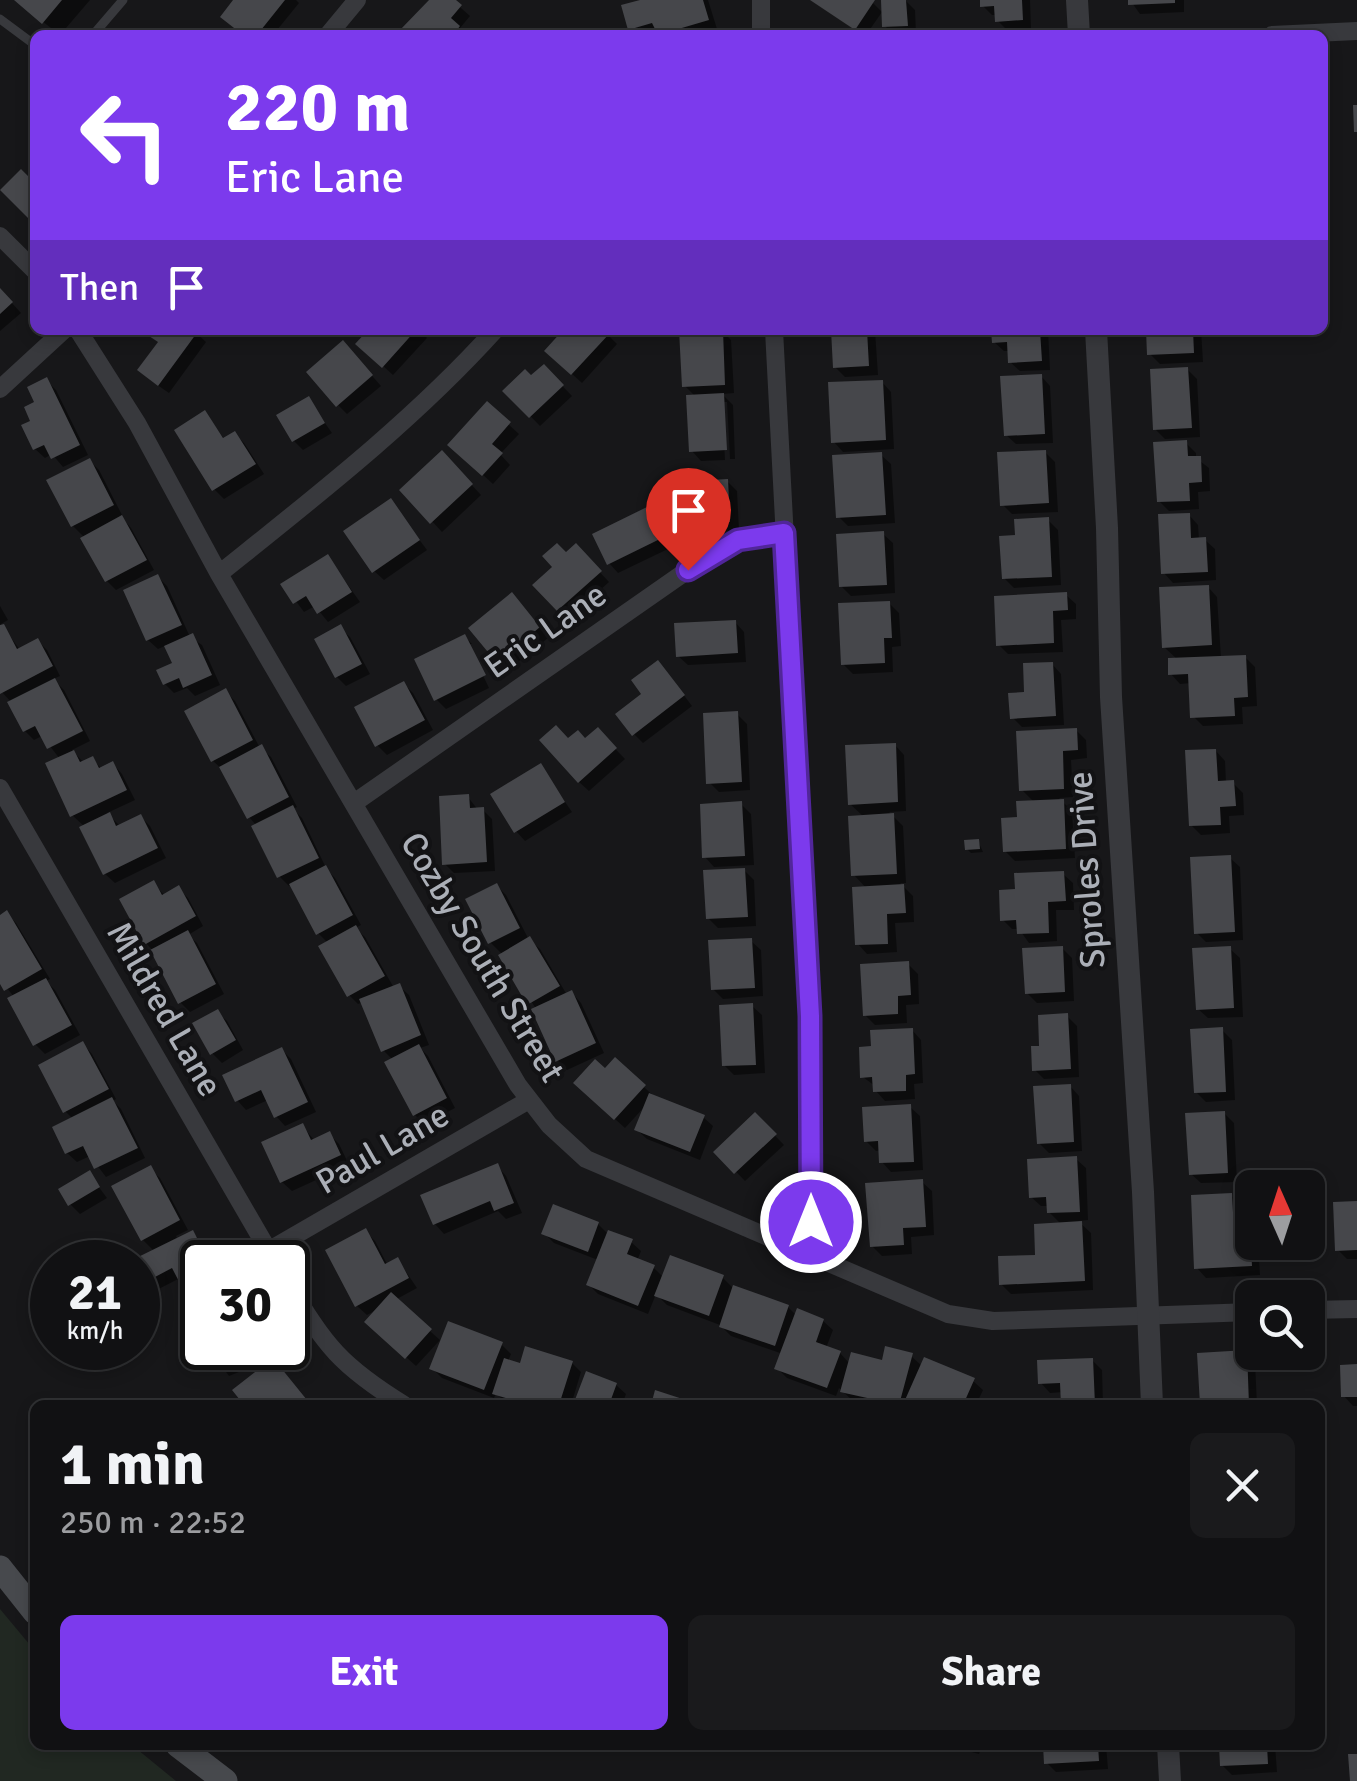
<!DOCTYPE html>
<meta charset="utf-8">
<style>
body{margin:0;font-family:Signika,sans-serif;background:#1a1a1c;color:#f1f3f6;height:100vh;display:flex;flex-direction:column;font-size:38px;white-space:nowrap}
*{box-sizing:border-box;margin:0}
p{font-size:32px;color:#9c9da0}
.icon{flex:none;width:55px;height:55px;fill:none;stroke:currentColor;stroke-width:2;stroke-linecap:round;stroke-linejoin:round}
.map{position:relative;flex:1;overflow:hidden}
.drawer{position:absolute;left:30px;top:1400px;width:1295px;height:350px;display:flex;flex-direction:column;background:#111113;border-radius:15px;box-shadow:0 5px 15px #0003,0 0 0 2px #303133}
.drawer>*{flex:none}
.banner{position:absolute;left:30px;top:30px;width:1298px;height:305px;border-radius:15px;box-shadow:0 5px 15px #0003,0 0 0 2px #303133;background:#7c3aed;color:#fff;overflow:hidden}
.needle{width:65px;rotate:357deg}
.fabs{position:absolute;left:1235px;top:1170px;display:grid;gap:20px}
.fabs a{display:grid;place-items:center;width:90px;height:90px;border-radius:15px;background:#111113;box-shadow:0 5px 15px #0003,0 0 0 2px #303133;font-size:50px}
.speed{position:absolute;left:30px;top:1240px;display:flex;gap:20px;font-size:50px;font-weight:700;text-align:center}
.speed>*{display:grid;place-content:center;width:130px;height:130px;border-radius:50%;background:#111113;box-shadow:0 5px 15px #0003,0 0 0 2px #303133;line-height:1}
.speed small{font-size:25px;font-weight:400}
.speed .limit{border:5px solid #111;border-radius:15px;background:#fff;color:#111}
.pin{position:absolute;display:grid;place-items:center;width:85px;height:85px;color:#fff;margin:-102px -42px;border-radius:50% 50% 50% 0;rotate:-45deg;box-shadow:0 0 10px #0007}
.pin .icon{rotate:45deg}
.me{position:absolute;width:110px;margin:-55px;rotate:0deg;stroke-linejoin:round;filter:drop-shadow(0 0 8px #0008)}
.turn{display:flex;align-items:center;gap:35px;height:210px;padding:0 30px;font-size:45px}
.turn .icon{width:130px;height:130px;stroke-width:2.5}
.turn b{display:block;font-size:70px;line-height:85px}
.then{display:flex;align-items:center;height:95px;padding:0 30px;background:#0003;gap:20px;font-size:38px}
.round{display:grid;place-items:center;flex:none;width:105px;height:105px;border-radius:15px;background:#1a1a1c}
.headline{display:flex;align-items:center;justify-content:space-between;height:170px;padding:0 30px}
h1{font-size:60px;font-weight:700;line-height:75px}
.action{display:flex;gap:20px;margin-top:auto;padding:20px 30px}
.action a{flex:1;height:115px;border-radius:15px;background:#7c3aed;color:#fff;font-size:40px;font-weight:700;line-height:115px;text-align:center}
.action a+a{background:#1a1a1c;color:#f1f3f6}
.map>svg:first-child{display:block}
.green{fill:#212822}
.shadow{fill:#0007}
.building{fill:#46474b}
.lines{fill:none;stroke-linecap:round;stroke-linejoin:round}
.service{stroke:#38393d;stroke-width:9}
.minor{stroke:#38393d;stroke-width:18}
.tertiary{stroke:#38393d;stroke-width:22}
.secondary{stroke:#47494d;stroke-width:25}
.route-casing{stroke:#51269a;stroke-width:25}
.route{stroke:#7c3aed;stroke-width:18}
.labels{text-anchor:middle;stroke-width:8;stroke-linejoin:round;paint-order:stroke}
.street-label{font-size:35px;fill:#abafb7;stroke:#121214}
</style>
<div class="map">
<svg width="1357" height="1781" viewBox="0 0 1357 1781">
<rect width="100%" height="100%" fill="#171719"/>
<path class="green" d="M0 1609 35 1651V1745H132L176 1781H0Z"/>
<path class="shadow" d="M15 0H90L60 35Z
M236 0H296L299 3 273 35H244Z
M432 0H452L470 16 460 28 466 35H408Z
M649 0H708L717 29 698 35H637L631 29Z
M814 0H870L882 12 866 35H862Z
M905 0 915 10 916 34 894 35 885 26Z
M982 0H1030L1031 29 1007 30 998 21 997 15H992L983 6Z
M1130 0H1184V12L1140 14Z
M0 290 21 313 0 331Z
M152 330H193L206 342 169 393 150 380 160 344Z
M371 330H419L427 338 393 375 359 344Z
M566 330H603L617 344 582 383 547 351Z
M721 330 731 340 734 393 722 394 733 405 735 459H730L727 402H722L725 460 701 461 692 451 696 397 685 386Z
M833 330 875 331 878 375 845 377 835 367Z
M993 330H1048L1050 370 1020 371 1010 362V351H1004L994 342Z
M1149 330H1201L1203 362 1160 364 1150 354Z
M352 353 381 386 347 414 338 405Z
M544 367 572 396 540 426 506 391 531 379Z
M1187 369 1197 379 1200 437 1165 439 1155 429Z
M1041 376 1050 386 1053 443 1016 444 1006 435Z
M46 380 56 390 88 455 63 467 52 454 45 458 35 449 34 422Z
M882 382 891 392 894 449 843 452 834 442Z
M308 399 332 433 303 450 294 441Z
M487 405 519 434 500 454 510 465 493 484 460 454Z
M205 413 225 440 235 434 244 443 264 474 224 499 214 489Z
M1186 443 1196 453V458L1209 468 1210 491 1198 492 1199 509 1169 511 1159 501Z
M1045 452 1055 462 1058 512 1012 514 1003 505Z
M442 453 481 495 442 532 403 490Z
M881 455 891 464 895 523 848 526 839 517Z
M90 461 99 470 122 515 120 516 131 528 154 570 116 590 107 581 85 538 73 526Z
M727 481 737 491 739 530 706 532 696 522Z
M391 502 427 550 384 580 374 571Z
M647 510 656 520 670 548 618 573 609 563Z
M1189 515 1198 525 1199 540H1205L1215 549 1216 580 1173 583 1164 573Z
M1048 520 1058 530 1061 585 1014 588 1004 578 1018 537Z
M883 534 893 543 895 593 851 596 841 586Z
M576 547 609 582 568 619 536 585Z
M328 557 360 602 328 622 315 606 304 612 284 585Z
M158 577 167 586 190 637 202 645 220 685 195 696 187 688 174 693 165 684 175 664 167 645 158 649 148 640Z
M1208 587 1217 597 1221 658 1245 657 1255 667 1257 706 1242 707 1243 724 1203 726 1193 716 1191 683 1180 684 1171 674 1178 660 1164 647Z
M1066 595 1076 604V619L1061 620 1063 652 1008 654 999 645Z
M889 603 899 613 901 646 892 647 893 672 853 674 843 664Z
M521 605 548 638 508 670 498 661Z
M0 606 8 620 1 624 20 650 38 641 47 650 60 676 53 679 64 690 90 741 72 750 84 763 92 759 102 769 113 764 122 774 135 800 107 813 119 825 141 817 150 826 166 858 115 883 105 874 85 827 72 815 60 759 42 736 34 740 25 731 12 703 0 690Z
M735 622 744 632 746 662 688 665 678 656Z
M340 628 350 637 370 674 346 686 337 677Z
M465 637 472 644H468L489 688 446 709 436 699Z
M1052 664 1061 674 1064 725 1022 727 1012 717Z
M667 673 692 706 643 743 634 734 645 694Z
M404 684 413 693 433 730 387 755 377 745Z
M225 691 235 701 260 748 271 757 297 807 293 809 302 818 327 870 335 878 361 925 355 928 365 937 394 988 399 986 409 995 429 1045 420 1048 428 1056 455 1108 424 1124 415 1115 393 1060 383 1050 363 1002 358 1004 349 995 328 943 318 933 292 885 289 886 280 877 255 827 257 826 249 817 223 770 213 761Z
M737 714 747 724 750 790 719 792 709 782Z
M1076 730 1086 740 1087 758 1071 760 1073 797 1059 798 1072 811 1075 858 1015 861 1005 851 1020 820 1035 803 1022 790Z
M598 731 625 759 589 791 579 782 569 741H586Z
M895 745 904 755 906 811 889 812 903 826 906 883H900L913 896 914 922 895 923 897 952 867 954 858 944 867 889 854 875 864 817 850 804Z
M1216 751 1225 761 1226 783H1233L1243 793 1244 815 1229 816 1230 833 1201 835 1191 825Z
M540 766 572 812 525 841 516 831Z
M468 797 478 810H483L492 819 495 871 454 873 445 864Z
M741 804 751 814 754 865 714 867 705 857Z
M978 841 983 852 971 853 967 849Z
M1230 858 1240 867 1243 940 1206 942 1197 933Z
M744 870 754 880 756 926 718 928 708 918Z
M1063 874 1073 883 1074 910H1056L1057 941 1029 943 1019 929H1012L1003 920 1018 891Z
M153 883 165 896 178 888 188 898 203 926 188 935 197 943 224 994 190 1012 180 1002 153 951 146 943Z
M497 886 506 895 529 940 540 949 567 995 572 993 581 1003 604 1053 567 1070 557 1060 536 1009 503 955 490 942Z
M7 914 16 923 50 979 46 981 55 990 80 1035 45 1054 35 1044 14 997 0 979V918Z
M751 941 761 950 763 996 723 999 713 989Z
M1062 948 1072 958 1074 1001 1037 1003 1027 993Z
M1230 949 1240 958 1243 1017 1208 1018 1198 1009Z
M908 964 918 974 919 1004 906 1005 907 1023 875 1025 865 1015Z
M752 1006 762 1015 765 1073 734 1075 724 1065Z
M217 1012 227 1021 243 1050 222 1063 212 1053Z
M1067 1016 1077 1026 1079 1077 1044 1079 1035 1070 1042 1048Z
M912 1030 921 1040 923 1083 914 1084 915 1099 885 1101 876 1091 875 1086 863 1077 873 1048Z
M1222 1030 1232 1040 1235 1100 1206 1102 1196 1092Z
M83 1044 92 1054 116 1099 113 1101 121 1109 145 1158 106 1177 90 1156 77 1162 67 1153 55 1128 73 1119 65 1111Z
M282 1050 291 1059 316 1112 285 1126 276 1116 268 1100 246 1110 237 1100Z
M615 1061 656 1098 703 1117 713 1126 700 1160 647 1139 637 1130 647 1104 625 1128 586 1093Z
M1070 1086 1079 1096 1082 1151 1049 1153 1039 1143Z
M910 1107 920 1116 923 1170 891 1172 882 1162 881 1150 876 1151 866 1141Z
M1224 1113 1234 1123 1237 1182 1201 1183 1191 1174Z
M755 1115 784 1145 745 1181 717 1152Z
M302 1126 315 1141 329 1134 339 1144 349 1165 292 1191 282 1182Z
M1076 1159 1086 1168 1088 1220 1078 1221 1091 1233 1093 1290 1011 1294 1001 1284 1038 1257 1062 1225 1049 1212V1206H1041L1031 1197Z
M497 1166 506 1176 522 1213 506 1219 498 1211 444 1234 435 1224Z
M150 1169 160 1178 188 1230 176 1236 178 1241 193 1233 202 1243 212 1262H202V1299L197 1302 180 1278 149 1294 138 1281V1262H134L155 1252 143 1240Z
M89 1174 107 1198 80 1214 70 1204Z
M922 1182 932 1191 934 1235 911 1237 912 1254 882 1256 872 1246Z
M1231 1195 1240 1205 1242 1234H1249L1252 1242 1258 1243 1260 1275 1206 1278 1197 1268Z
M1357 1204V1259H1347L1338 1250Z
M598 1224 609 1235 631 1242 641 1251 637 1261 653 1267 664 1278H723L733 1288 788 1307 797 1316 823 1321 833 1330 826 1348 840 1353 850 1364 883 1363 911 1356 922 1366 973 1381 983 1390 976 1405H924L916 1402V1405L911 1402 910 1405H868L853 1401 839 1388 836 1396 787 1378 777 1368 783 1354 731 1336 720 1325 667 1305 656 1294 648 1314 598 1294 588 1284 598 1260 554 1243 544 1233Z
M365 1231 375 1241 388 1266 398 1260 417 1288 395 1300 440 1340 416 1366 377 1331 378 1309 367 1315 357 1306Z
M501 1344 511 1354 508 1361 522 1366 572 1363 581 1372 571 1405H513L505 1402 496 1393 494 1398 442 1378 432 1368Z
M203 1348H248L256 1365 229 1376 214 1355Z
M1246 1353 1255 1362 1257 1405H1203Z
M1092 1360 1102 1370 1103 1405H1063V1392L1050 1393 1041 1383Z
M1357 1366V1406H1353L1344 1396Z
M616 1385 626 1394 622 1405H576Z
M945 1745H982L979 1754Z
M1046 1745H1106L1108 1769 1056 1772 1047 1763Z
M1221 1745H1275L1277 1772 1232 1775 1222 1765Z"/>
<path class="building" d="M14 0H62L42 24Z
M233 0H285L257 35H243L220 17Z
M429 0H456L462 5 451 18 460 26 453 35 442 32 440 35H406L400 30Z
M640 0H703L709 20 658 35 652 23 628 30 621 5Z
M810 0H875L855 30Z
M881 0H906L908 26 882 27Z
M980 0H1022L1023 20 995 22 994 6 980 7Z
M1128 0H1175V3L1128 5Z
M1353 105H1357V132H1354Z
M21 169 35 183V225L0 190Z
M0 288 13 302 0 314Z
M149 330H199L158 386 137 370 158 342 146 334Z
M368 330H416L382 368 355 344Z
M563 330H606L610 333 571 375 544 351Z
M679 330H723L725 385 682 387Z
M831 330H867L869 366 833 368Z
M991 330H1040L1042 361 1008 363 1007 342 992 343Z
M1146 330H1193L1194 353 1147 355Z
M343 340 373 375 336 407 306 372Z
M544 364 564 385 529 418 502 391 525 369 531 375Z
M1188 367 1192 428 1153 430 1150 369Z
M1042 374 1045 434 1004 436 1000 376Z
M47 377 80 445 51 459 44 445 33 450 21 425 30 421 24 407 34 402 27 387Z
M883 380 886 440 831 443 828 382Z
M724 393 727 450 689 452 686 395Z
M309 396 325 423 292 442 276 415Z
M487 401 511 422 492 444 503 453 482 476 447 445Z
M205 410 223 438 235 431 256 464 212 491 174 430Z
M1187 440 1188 456H1201L1202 482 1189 483 1190 501 1157 502 1153 442Z
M442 450 473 484 430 524 399 490Z
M1046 450 1049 503 1000 506 997 452Z
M882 452 886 515 836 518 832 455Z
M90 458 114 505 71 527 46 480Z
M728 479 730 522 693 523 691 481Z
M391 498 420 540 372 573 343 531Z
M647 507 662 538 607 565 592 534Z
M1190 513 1191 538 1206 537 1208 572 1161 574 1158 514Z
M122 515 147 560 105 582 80 538Z
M1049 517 1052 577 1002 579 999 536 1015 535 1014 519Z
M884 531 887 585 839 587 836 534Z
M557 543 566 552 576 543 602 571 557 611 532 585 552 567 542 556Z
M328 554 352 592 317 614 306 596 293 604 280 584Z
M158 574 182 625 146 641 123 590Z
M1209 585 1212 645 1162 648 1159 587Z
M512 592 540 627 497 663 468 628Z
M1067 592 1068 610 1053 611 1054 643 996 646 994 596Z
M890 601 892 638H884L885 663 841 665 838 603Z
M736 620 738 653 676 657 674 623Z
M4 624 17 649 38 638 53 666 0 694V625Z
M341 624 362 664 335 678 314 639Z
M193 633 212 675 183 688 179 678 163 685 156 670 172 663 164 646Z
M465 634 486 675 434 701 414 659Z
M1246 655 1248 697 1234 698 1235 716 1190 718 1188 674 1168 675V658Z
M658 660 685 695 632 736 615 714 641 694 631 680Z
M1053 662 1056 716 1010 719 1008 693 1024 692 1023 663Z
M55 678 83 731 47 749 35 726 23 732 7 702Z
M404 681 425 720 375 747 354 707Z
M226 688 253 740 211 762 184 711Z
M738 711 742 782 706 784 703 713Z
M556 725 568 738 578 730 585 738 598 727 617 748 578 783 539 740Z
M1077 728 1078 750 1063 751 1064 789 1019 791 1016 731Z
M896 743 898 802 848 805 845 745Z
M262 744 289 797 247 819 219 767Z
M1216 749 1218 781 1234 780 1236 806 1220 807 1221 825 1189 826 1185 750Z
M74 750 80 762 93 756 99 768 113 761 127 790 70 817 45 763Z
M541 763 565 802 514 833 490 794Z
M469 794 470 808 484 807 487 862 442 865 439 796Z
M1064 799 1066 849 1003 852 1001 818 1017 817 1016 801Z
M742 801 745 856 702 858 700 804Z
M293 805 319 858 277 878 251 826Z
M110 812 116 826 141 814 158 848 103 875 79 827Z
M894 813 897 874 851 876 848 816Z
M979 839 980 849 965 850 964 840Z
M1231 855 1235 932 1194 934 1190 857Z
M326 865 353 915 316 935 289 884Z
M745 868 748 917 706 919 703 870Z
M1064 871 1066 901 1048 902 1049 933 1017 934 1016 920 1000 921 999 890 1015 889 1014 873Z
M154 880 162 895 179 885 196 916 144 945 119 899Z
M497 883 520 928 488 944 465 899Z
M904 884 906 913 887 914 888 944 855 945 852 887Z
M7 910 42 969 4 991 0 984V915Z
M356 925 385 976 347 997 318 946Z
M188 930 216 984 178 1004 150 950Z
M530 936 560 986 527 1005 498 955Z
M752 938 755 988 711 990 708 940Z
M1063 946 1065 992 1025 994 1022 948Z
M1231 946 1234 1008 1196 1010 1192 948Z
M909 961 911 995 898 996V1014L863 1016 860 964Z
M46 978 72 1025 33 1046 7 998Z
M400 983 421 1035 381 1052 359 999Z
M572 990 596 1043 555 1062 531 1009Z
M753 1003 756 1065 722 1066 719 1005Z
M218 1009 236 1040 210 1055 192 1023Z
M1068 1013 1071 1069 1032 1071 1031 1046H1039L1038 1015Z
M1223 1027 1226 1092 1194 1093 1190 1029Z
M913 1028 915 1074 906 1075V1091L873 1092 872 1077 860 1078 859 1047 871 1046 870 1030Z
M83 1041 109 1089 63 1113 38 1065Z
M419 1044 447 1098 413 1116 384 1062Z
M282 1047 308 1102 274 1118 261 1090 235 1102 222 1075Z
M615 1057 646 1085 614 1120 573 1083 595 1059 605 1068Z
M1071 1084 1074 1142 1037 1144 1033 1086Z
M649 1093 705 1115 690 1152 634 1130Z
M112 1097 138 1148 94 1169 83 1146 65 1154 52 1127Z
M911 1104 914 1162 879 1163 878 1141 864 1142 862 1107Z
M1225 1111 1228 1173 1189 1175 1185 1113Z
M755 1112 777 1134 734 1174 713 1152Z
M303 1123 311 1140 330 1131 341 1155 280 1183 261 1142Z
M1077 1156 1080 1212 1047 1213 1046 1197 1029 1198 1027 1159Z
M498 1163 514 1203 494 1211 490 1201 433 1225 420 1195Z
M151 1165 180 1220 141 1241 111 1186Z
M90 1170 100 1187 68 1206 58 1189Z
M923 1179 926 1227 903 1228 904 1245 870 1247 865 1183Z
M1232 1193 1234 1232 1250 1231 1252 1266 1194 1269 1191 1195Z
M1357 1201V1250L1335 1251 1333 1202Z
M553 1204 599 1222 588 1252 541 1234Z
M1082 1221 1085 1281 999 1285 998 1256 1035 1255 1034 1224Z
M366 1228 385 1264 398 1257 409 1278 355 1307 325 1250Z
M193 1230 209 1262H202V1285L185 1293 172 1268 138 1286V1262H128Z
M608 1230 633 1239 627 1254 655 1265 638 1306 586 1285Z
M670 1255 724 1275 709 1316 654 1296Z
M733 1285 789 1305 775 1346 719 1327Z
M391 1292 432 1329 405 1359 364 1322Z
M202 1303V1354L183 1311Z
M797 1308 824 1319 816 1342 841 1351 827 1388 774 1369Z
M448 1321 503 1342 484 1390 429 1369Z
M525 1346 573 1361 559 1405H529L492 1394 504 1358 520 1363Z
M885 1346 913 1353 899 1405 840 1392 851 1352 882 1360Z
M208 1348H244L248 1355 217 1368Z
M1247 1350 1249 1405H1200L1197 1353Z
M924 1357 975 1378 963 1405H917L905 1400Z
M273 1358 311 1405H244L232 1390Z
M1093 1358 1095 1405H1061L1060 1383 1038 1384 1037 1360Z
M1357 1364V1397H1341L1340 1365Z
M586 1371 617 1383 609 1405H573Z
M655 1390 698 1404 697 1405H651Z
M1043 1745H1098L1099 1761 1044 1764Z
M1219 1745H1267L1268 1764 1220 1766Z
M1348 1754H1357V1781H1350Z"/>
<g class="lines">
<path class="service" d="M0 19 35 45
M93 35 123 0"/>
<path class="minor" d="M761 0V35
M328 35 357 0
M1272 35 1357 31
M0 236 35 271
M78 330 137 423 219 574 518 1085 549 1125 586 1159 948 1314 993 1321 1252 1312
M774 330 810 1015 811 1256
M0 389 64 330
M219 574C315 497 413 421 495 330
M0 788 275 1262
M354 803 718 549 738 539 784 533
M268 1251 529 1100
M288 1283C325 1346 341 1366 404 1405
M1308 1310 1357 1309"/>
<path class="tertiary" d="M1077 0 1079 35
M1096 330 1107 528 1111 697 1143 1192 1152 1405
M1168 1745 1170 1781"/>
<path class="secondary" d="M0 1568 35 1612
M178 1745 225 1781"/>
</g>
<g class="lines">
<defs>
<path id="route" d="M688 570 738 540 784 533 810 1016 811 1222"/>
</defs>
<use href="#route" class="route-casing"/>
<use href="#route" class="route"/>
</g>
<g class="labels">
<g class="street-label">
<text transform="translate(545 630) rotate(-35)" y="12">Eric Lane</text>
<text transform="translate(1086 870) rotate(-94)" y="12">Sproles Drive</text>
<text transform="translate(483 957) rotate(59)" y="12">Cozby South Street</text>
<text transform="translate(165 1009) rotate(60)" y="12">Mildred Lane</text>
<text transform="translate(382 1148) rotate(-30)" y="12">Paul Lane</text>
</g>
</g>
</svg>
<div class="fabs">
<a><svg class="needle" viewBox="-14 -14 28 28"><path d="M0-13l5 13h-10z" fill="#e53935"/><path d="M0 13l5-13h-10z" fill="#9c9da0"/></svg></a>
<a><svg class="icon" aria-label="search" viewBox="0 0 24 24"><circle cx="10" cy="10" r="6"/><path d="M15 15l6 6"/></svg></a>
</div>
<div class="speed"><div>21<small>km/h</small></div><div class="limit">30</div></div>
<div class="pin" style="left:688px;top:570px;background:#d93025"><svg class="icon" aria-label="arrive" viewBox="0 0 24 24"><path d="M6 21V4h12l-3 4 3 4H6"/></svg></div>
<svg class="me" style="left:811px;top:1222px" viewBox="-20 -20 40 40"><circle r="17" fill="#7c3aed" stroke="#fff" stroke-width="3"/><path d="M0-11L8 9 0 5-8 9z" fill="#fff"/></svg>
<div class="banner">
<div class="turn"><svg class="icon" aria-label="left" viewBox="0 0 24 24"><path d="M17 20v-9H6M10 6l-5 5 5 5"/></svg><div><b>220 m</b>Eric Lane</div></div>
<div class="then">Then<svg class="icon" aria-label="arrive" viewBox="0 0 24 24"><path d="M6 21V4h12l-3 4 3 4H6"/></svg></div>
</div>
<section class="drawer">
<div class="headline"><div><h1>1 min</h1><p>250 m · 22:52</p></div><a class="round"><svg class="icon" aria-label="close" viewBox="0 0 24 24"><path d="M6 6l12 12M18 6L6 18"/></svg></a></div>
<div class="action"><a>Exit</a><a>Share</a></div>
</section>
</div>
